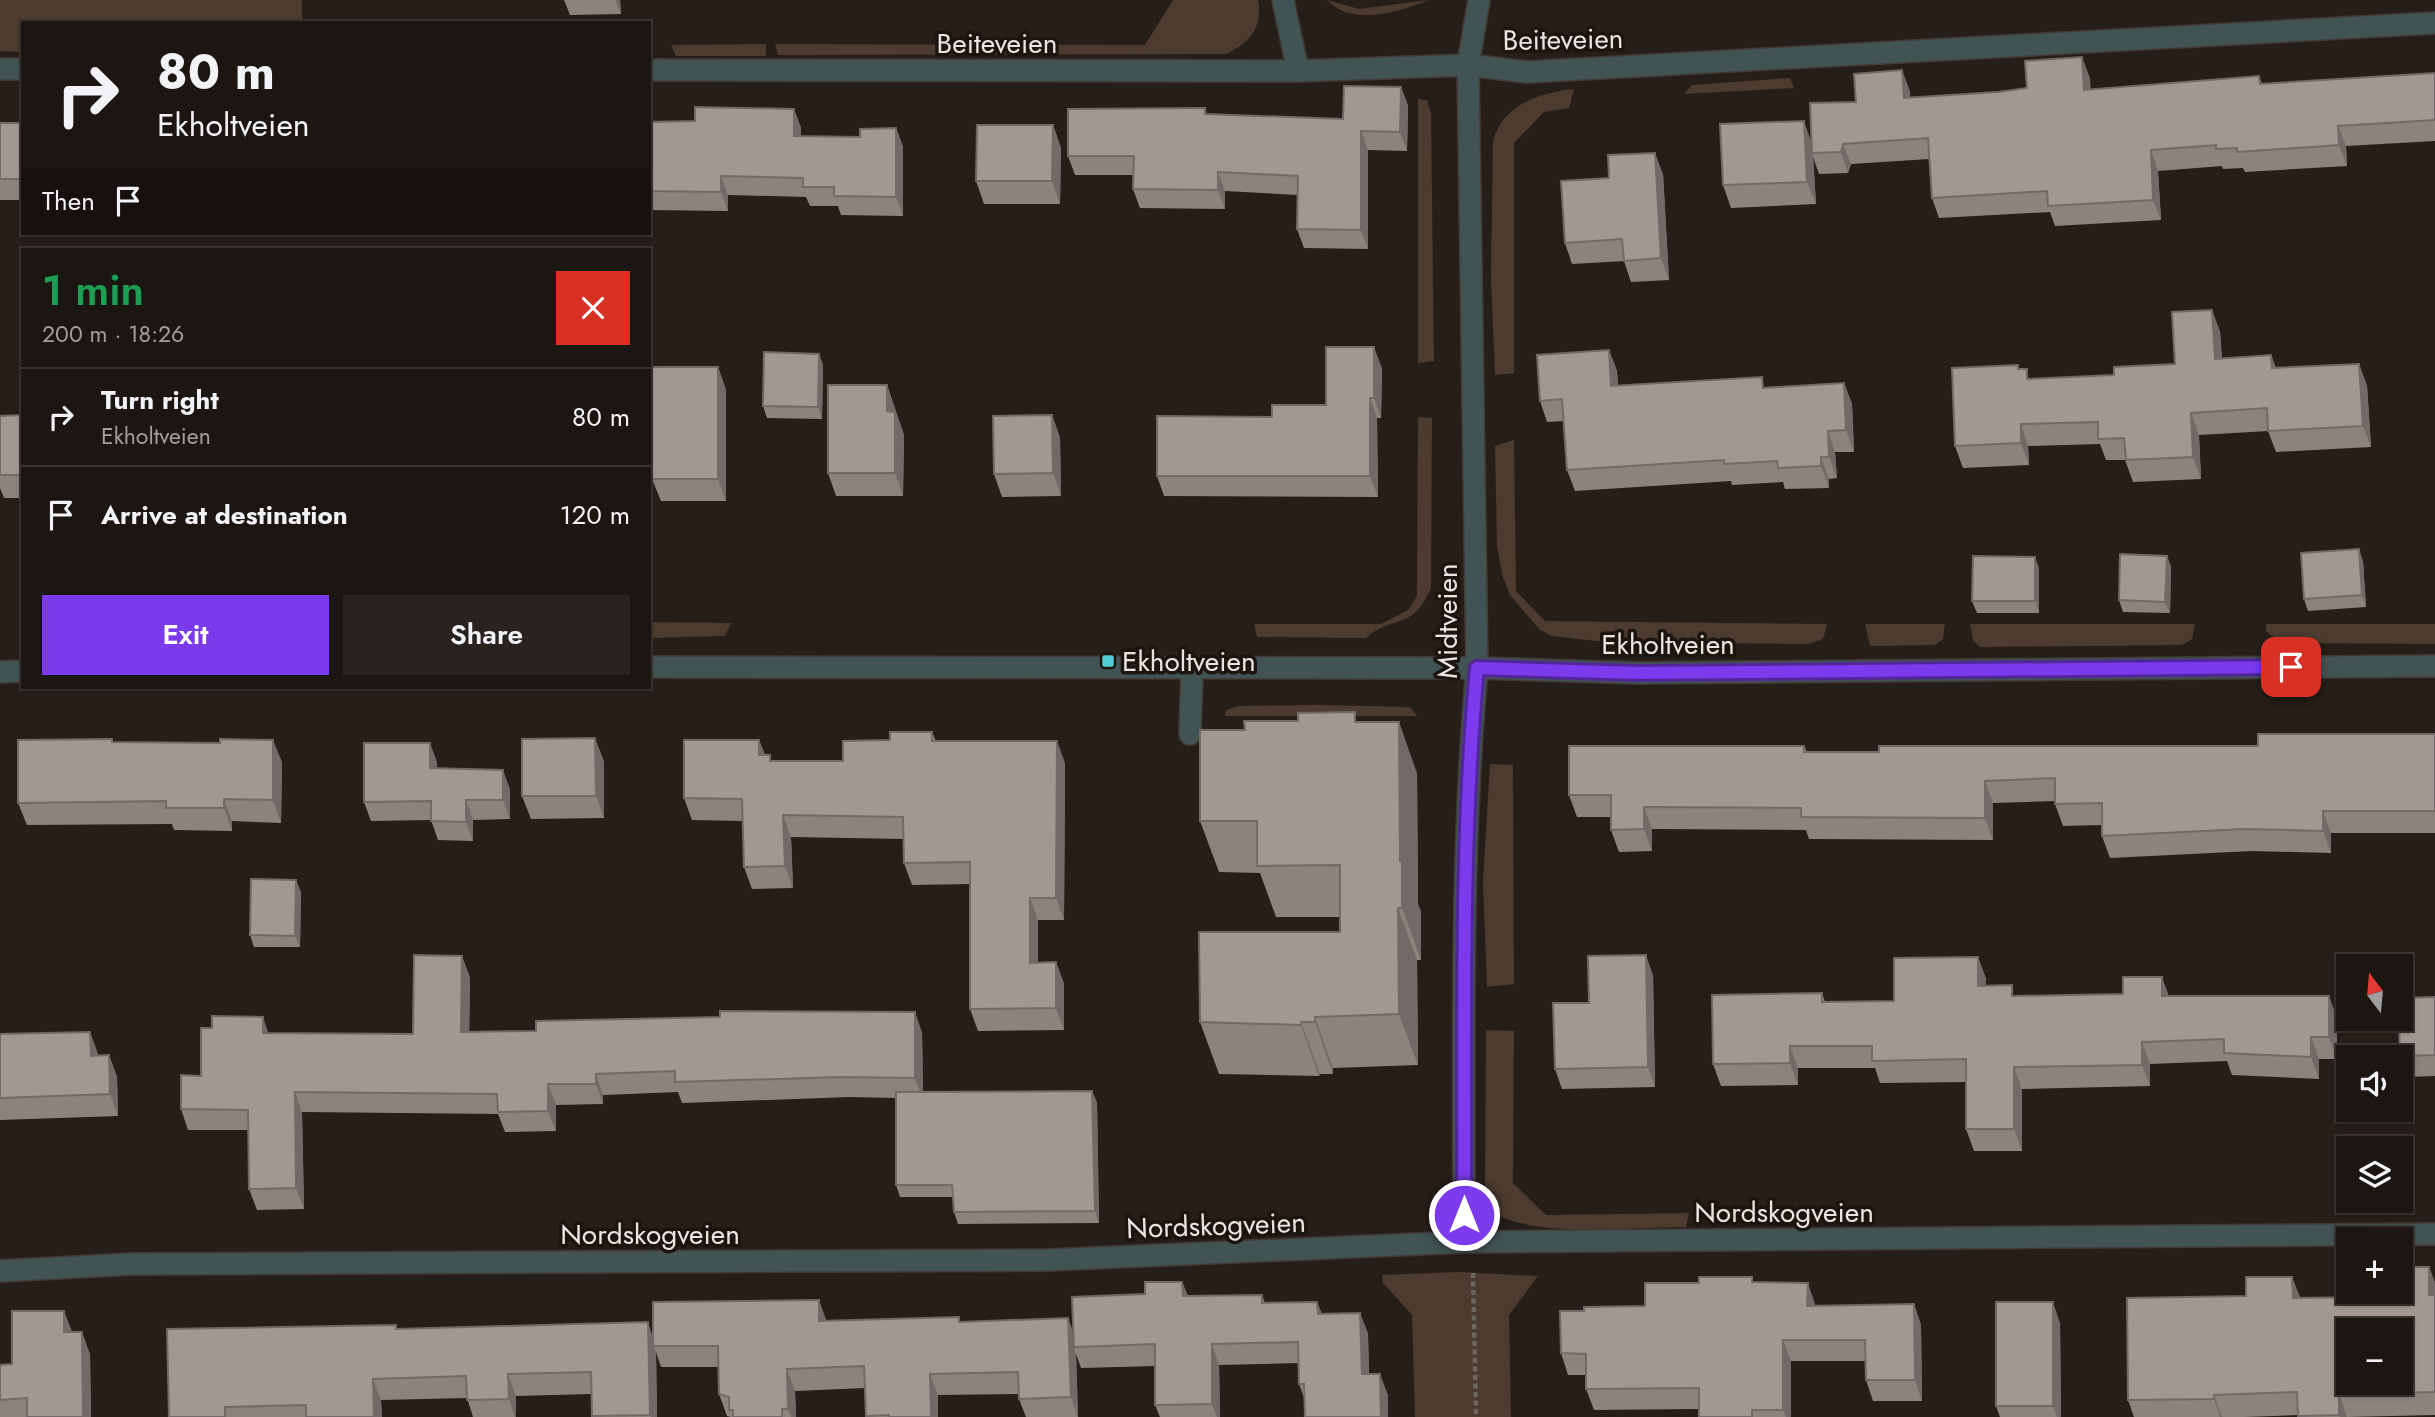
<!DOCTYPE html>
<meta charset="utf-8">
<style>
body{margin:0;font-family:Jost,sans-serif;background:#292320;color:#f1f3f6;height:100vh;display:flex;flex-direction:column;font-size:26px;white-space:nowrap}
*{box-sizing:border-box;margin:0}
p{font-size:23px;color:#a09f9f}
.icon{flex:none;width:38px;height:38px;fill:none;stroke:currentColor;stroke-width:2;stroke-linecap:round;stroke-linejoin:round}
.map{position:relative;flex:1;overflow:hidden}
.side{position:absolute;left:21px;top:248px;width:630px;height:441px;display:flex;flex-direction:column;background:#1c1612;border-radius:0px;box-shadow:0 2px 5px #0004,0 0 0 2px #3a3532}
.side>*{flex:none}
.top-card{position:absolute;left:21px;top:21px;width:630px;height:214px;border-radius:0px;box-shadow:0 2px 5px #0004,0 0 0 2px #3a3532;background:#1c1612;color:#f1f3f6;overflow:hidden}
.needle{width:46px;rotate:344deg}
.controls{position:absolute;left:2336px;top:954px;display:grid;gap:14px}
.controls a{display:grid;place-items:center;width:77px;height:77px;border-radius:0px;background:#1c1612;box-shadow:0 2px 5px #0004,0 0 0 2px #3a3532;font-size:35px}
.pin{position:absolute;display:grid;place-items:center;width:60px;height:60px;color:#fff;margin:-30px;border-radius:14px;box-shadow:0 4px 10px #0006}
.me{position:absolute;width:77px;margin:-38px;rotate:0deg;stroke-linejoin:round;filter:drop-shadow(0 0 5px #0008)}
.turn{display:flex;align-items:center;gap:24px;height:147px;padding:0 21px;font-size:32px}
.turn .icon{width:91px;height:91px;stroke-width:2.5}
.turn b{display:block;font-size:49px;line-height:60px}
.then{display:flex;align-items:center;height:66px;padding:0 21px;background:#0003;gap:14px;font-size:26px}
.round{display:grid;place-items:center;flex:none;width:74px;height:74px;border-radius:0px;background:#292320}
.headline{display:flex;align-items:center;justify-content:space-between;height:119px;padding:0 21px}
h1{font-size:42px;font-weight:600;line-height:52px;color:#1e9e55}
.primary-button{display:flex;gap:14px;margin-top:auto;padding:14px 21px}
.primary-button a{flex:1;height:80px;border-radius:0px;background:#7c3aed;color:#fff;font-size:28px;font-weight:600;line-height:80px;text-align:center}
.primary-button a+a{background:#292320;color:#f1f3f6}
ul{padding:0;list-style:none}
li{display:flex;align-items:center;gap:21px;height:98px;padding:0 21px;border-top:2px solid #3a3532}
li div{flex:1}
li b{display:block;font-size:26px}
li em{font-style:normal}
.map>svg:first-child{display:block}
.green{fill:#4c3b2e}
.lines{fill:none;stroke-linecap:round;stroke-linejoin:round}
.service-casing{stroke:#423a34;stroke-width:24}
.minor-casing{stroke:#423a34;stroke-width:24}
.tertiary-casing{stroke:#423a34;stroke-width:24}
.path{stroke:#6c6560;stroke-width:4.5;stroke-dasharray:5 3.5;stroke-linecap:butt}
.service{stroke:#425354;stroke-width:21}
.minor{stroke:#425354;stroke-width:21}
.tertiary{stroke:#425354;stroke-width:21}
.wall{fill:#8c837d}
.shaded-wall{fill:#726a66}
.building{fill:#a39891;stroke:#726a66;stroke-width:2;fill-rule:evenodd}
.route-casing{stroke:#51269a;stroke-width:18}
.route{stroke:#7c3aed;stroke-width:12}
.poi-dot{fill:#51ccd4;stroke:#1c150f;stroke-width:2.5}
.labels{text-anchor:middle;stroke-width:7;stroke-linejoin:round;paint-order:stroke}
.street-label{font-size:28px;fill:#ebe5e1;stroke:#1c150f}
.poi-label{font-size:28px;fill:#ebe5e1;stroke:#1c150f;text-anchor:start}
</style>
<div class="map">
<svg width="2435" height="1417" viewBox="0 0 2435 1417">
<rect width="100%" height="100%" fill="#261e18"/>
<path class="green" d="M0 0H302V23H23V52L0 51Z
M1173 0H1258C1263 27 1250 43 1226 54L778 55 775 44 1145 45Z
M1327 0 1359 9 1428 0C1400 12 1351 27 1327 0Z
M766 44V56H676L671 45Z
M1790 78 1794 88 1684 94 1692 85Z
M1574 89 1569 108 1544 112 1514 143V373L1495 375 1491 279 1493 141C1504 103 1540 93 1574 89Z
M1418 99 1427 100 1431 113 1434 361 1418 363Z
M1418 417 1432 418 1431 588C1412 632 1393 614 1366 638L1257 637 1254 624H1381L1408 610 1417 596Z
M1514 440 1516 591 1545 621 1827 624 1823 639 1808 644 1605 642 1551 636 1539 629 1510 595 1503 577 1497 547 1495 446Z
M649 622 731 623 725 636 649 638Z
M1865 624H1945L1943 639 1935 645 1870 646Z
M1970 624H2195L2192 639 2182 645 1980 647 1973 640Z
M2266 624H2435V644L2281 643 2266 631Z
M1318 705 1410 707 1417 716H1225L1226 710 1238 706Z
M1490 764 1513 765 1514 984 1487 987 1483 881Z
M1486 1030 1514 1031 1513 1183 1546 1215 1689 1213 1686 1227C1632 1227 1545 1238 1497 1215L1485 1185Z
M1459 1272 1538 1276 1509 1315 1511 1417H1415L1412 1315 1383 1283 1382 1275Z"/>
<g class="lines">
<defs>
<path id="service" d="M1190 734 1192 670"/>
<path id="minor" d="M1283 0 1298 71
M0 69H23
M649 70 1298 71 1468 65 1527 72 2435 23
M1464 1242C1464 1051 1460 859 1477 668
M0 1271 132 1264 1048 1260 1464 1242 2435 1234"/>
<path id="tertiary" d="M649 667 1477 668 1639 673 2435 666
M1477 668 1468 65 1479 0
M0 672 23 671"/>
</defs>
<use href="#service" class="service-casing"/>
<use href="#minor" class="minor-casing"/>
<use href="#tertiary" class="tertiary-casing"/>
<path class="path" d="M1473 1273 1476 1417"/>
<use href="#service" class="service"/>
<use href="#minor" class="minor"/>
<use href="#tertiary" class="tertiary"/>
</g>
<path class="wall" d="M564 0H620L621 14 570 15Z
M2435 73V141L2346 146 2347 166 2245 172 2243 168 2223 169 2222 166 2158 171 2161 220 2055 226 2050 212 1939 218 1932 198 1929 159 1851 164 1848 173 1819 174 1813 157 1816 204 1731 208 1723 185 1811 141 1856 102 1910 91V97L1998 92 2090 78V89L2259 76 2262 84Z
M1401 87 1408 106 1407 151 1368 150V249L1304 248 1297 229V195L1225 191V209L1140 208 1133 189 1134 175H1075L1068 156 1205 108 1207 114 1343 119Z
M794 109 801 128V136L860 137 896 128 903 147V216L841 215 838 206H810L806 197 728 195V211L649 210V122L695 121Z
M0 123H23V200H0Z
M1053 125 1061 148 1060 204H984L976 181Z
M1663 174 1669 280 1631 282 1624 261 1572 264 1565 243 1609 178Z
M2220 331 2222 358 2271 355 2276 368 2359 364 2367 386 2371 447 2276 452 2268 431 2199 435 2201 479 2133 482 2125 460H2106L2100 444 2028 446 2029 465 1963 468 1955 446 2018 365 2019 369 2030 379 2114 375 2175 364Z
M1609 350 1617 371 1618 386 1766 387 1844 383 1852 404 1854 452H1835L1837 478 1829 479V488L1785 489 1783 482 1732 485 1731 481 1575 491 1567 470 1564 421 1547 422 1540 401Z
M819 354 823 365 822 419 767 418 763 406Z
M718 367 726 390V501H661L652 479Z
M1382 368 1381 418H1377L1378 497 1164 496 1157 476 1326 405Z
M887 385 904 435 903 496H836L828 473Z
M23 415V498H4L0 488V416Z
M1052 415 1060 438 1061 496 1002 497 994 474Z
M2167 556 2171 567 2170 613 2123 612 2119 600Z
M2363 561 2366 607 2308 611 2304 599Z
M2039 568V613H1977L1972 601Z
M1358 722 1417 773 1418 904 1421 912V960H1417L1418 1065 1333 1068V1074H1320L1319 1076 1219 1074 1200 1022 1340 932V917H1276L1260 873 1219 872 1200 821 1245 730Z
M932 732 936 741 1065 763 1064 920H1038V962H1056L1064 984V1030L978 1031 970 1009V884L912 885 904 863V839L791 837 793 888 752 889 744 867 743 821 692 820 684 798 759 740 765 755 772 761H843Z
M2435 734V833H2331V853L2252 851 2110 858 2102 836V825L2063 826 2055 804V801L1993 803V840L1809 839 1806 830 1652 829V851L1619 852 1611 830V817H1577L1569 795 1804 746 1807 752H1879L2258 746Z
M113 742 282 762 281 823 232 821V831L174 830 172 824 27 825 18 803Z
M604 761V818L531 819 522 796Z
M437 762V769L510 789V819L473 820V841L438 840 431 820 371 821 364 802Z
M301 892 300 947H254L250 935Z
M1978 957 1986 979V986L2016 996H2169L2337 1018V1059H2319V1079L2232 1075 2227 1061 2150 1064V1086L2022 1089V1151H1974L1966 1129V1082L1880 1083 1875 1068H1798V1085L1721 1086 1713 1064 1822 993 1825 1002 1894 1001Z
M1653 975 1655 1087 1562 1089 1555 1069 1589 1003Z
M470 977 469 1032H922L923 1092 1097 1102 1099 1223 958 1224 954 1212 953 1197H900L896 1185V1098L849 1097 682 1103 678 1092 603 1095V1104L556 1105V1131L505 1132 498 1114 302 1112 304 1209 257 1210 249 1189 248 1130H188L181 1109 201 1076 269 1033 413 1034Z
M2435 997V1076L2408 1077 2400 1056Z
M90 1032 98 1055H109L117 1077 118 1116 0 1120V1034Z
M2429 1267 2435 1283V1415L2347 1417H2298V1415L2245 1417H2134L2128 1400 2300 1298 2383 1297Z
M1182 1282 1188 1296 1262 1295 1265 1303 1317 1302 1322 1314 1360 1313 1368 1334 1369 1374 1388 1395V1417H1305L1304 1398 1299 1384V1363L1219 1365 1220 1417H1160L1155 1405V1366L1081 1368 1076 1354 1078 1417H1026L1019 1399V1394L938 1395V1417H866L865 1388 795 1391 796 1417H731L727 1416 719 1394V1367H661L656 1352 657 1417H592L591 1394 516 1396V1417H473L467 1398 381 1400 382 1417H169L398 1329 653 1338 826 1321 961 1322 1073 1332 1145 1294Z
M1754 1282 1815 1304V1306L1914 1304 1921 1325 1922 1401H1873L1866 1380V1361H1791V1417H1699V1409L1594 1410 1586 1389V1375H1568L1561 1353 1584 1311 1645 1306 1699 1283Z
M64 1311 72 1332 90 1354 91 1417H0V1365L12 1364Z
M2060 1323 2061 1417H2000L1996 1406Z"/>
<path class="shaded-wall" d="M615 0H620L621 14Z
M2082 57 2090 78 2092 110 2084 90Z
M1902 70 1910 91 1911 118 1904 98Z
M1401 87 1408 106 1407 151 1400 132Z
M794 109 801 128V155L794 136Z
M1804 121 1812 144V153L1813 157 1816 204 1807 182Z
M1053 125 1061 148 1060 204 1052 181Z
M2338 126 2346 146 2347 166 2339 145Z
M896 128 903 147V216L896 197Z
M1361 131 1368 150V249L1361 230Z
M1843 144 1851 164 1848 173 1841 152Z
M2151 150 2158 171 2161 220 2153 200Z
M1655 153 1663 174 1669 280 1661 258Z
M1218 172 1225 191V209L1218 190Z
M721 176 728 195V211L721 192Z
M2212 310 2220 331 2223 381 2215 359Z
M1374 347 1382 368 1381 418 1374 398Z
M1609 350 1617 371 1619 407 1611 386Z
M819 354 823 365 822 419 818 407Z
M2271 355 2279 377 2272 368Z
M2359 364 2367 386 2371 447 2363 426Z
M718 367 726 390V501L718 479Z
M1844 383 1852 404 1854 452 1846 430Z
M887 385 904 435 903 496 895 473 887 411Z
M1370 398 1377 418 1378 497 1370 476Z
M2191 413 2199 435 2201 479 2193 457Z
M1052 415 1060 438 1061 496 1053 473Z
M2021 424 2028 446 2029 465 2021 443Z
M1828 431 1835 452 1837 478 1829 457Z
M1821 457 1829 479V488L1821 466Z
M2359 549 2363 561 2366 607 2362 595Z
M2167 556 2171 567 2170 613 2165 602Z
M2035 557 2039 568V613L2035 601Z
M1399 722 1417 773 1418 904 1421 912V960L1402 908 1400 861Z
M595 738 604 761V818L596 796Z
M273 740 282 762 281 823 273 800Z
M759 740 768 762 759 755Z
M1057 741 1065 763 1064 920 1056 898Z
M430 743 437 762V788L430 768Z
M503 770 510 789V819L503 800Z
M1985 781 1993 803V840L1985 818Z
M224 799 232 821V831L224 808Z
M466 800 473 820V841L466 822Z
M1644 807 1652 829V851L1644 829Z
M2323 811 2331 833V853L2323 831Z
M783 815 791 837 793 888 785 866Z
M296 880 301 892 300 947 295 936Z
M1030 898 1038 920V985L1030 963Z
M1398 908 1417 960 1418 1065 1399 1014Z
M1646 955 1653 975 1655 1087 1648 1067Z
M462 956 470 977 469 1053 461 1032Z
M1978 957 1986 979V1008L1978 986Z
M1056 962 1064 984V1030L1056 1008Z
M2162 977 2170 999 2162 996Z
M2329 996 2337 1018V1059L2329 1037Z
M915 1012 922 1032 923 1099 915 1078Z
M263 1017 270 1038 263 1033Z
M1315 1017 1333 1068V1074L1315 1022Z
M1301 1022 1320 1074 1319 1076 1301 1025Z
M90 1032 98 1054 99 1078 91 1056Z
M2311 1037 2319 1059V1079L2311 1057Z
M2142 1042 2150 1064V1086L2142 1065Z
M1790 1046 1798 1068V1085L1790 1063Z
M109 1055 117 1077 118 1116 110 1094Z
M2014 1067 2022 1089V1151L2014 1129Z
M596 1074 603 1095V1104L596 1084Z
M548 1084 556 1105V1131L548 1111Z
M1092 1091 1097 1102 1099 1223 1095 1211Z
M295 1092 302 1112 304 1209 296 1188Z
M2429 1267 2435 1283V1311L2429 1295Z
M2292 1277 2301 1299 2293 1298Z
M1182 1282 1190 1303 1183 1296Z
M1808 1283 1815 1304V1327L1807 1306Z
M819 1300 827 1322 819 1321Z
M1317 1302 1325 1323 1318 1314Z
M2053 1302 2060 1323 2061 1417H2057L2053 1406Z
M1914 1304 1921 1325 1922 1401 1915 1380Z
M64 1311 72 1334 64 1332Z
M1360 1313 1368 1334 1369 1395 1362 1374Z
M1068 1318 1076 1339 1074 1347 1076 1354 1078 1417 1071 1397Z
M648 1322 655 1344 653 1346 656 1352 657 1417H651L650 1415Z
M82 1332 90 1354 91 1417H83Z
M1783 1340 1791 1361V1417H1786L1783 1410Z
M1212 1344 1219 1365 1220 1417H1217L1212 1404Z
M787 1369 795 1391 796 1417H791L788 1409Z
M508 1374 516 1396V1417H515L509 1399Z
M930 1374 938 1395V1417H931Z
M1380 1374 1388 1395V1417H1381Z
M373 1379 381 1400 382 1417H374Z
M2339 1394 2347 1417H2340L2339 1415Z
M2214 1395 2222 1417H2220L2214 1399Z"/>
<path class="building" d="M2082 57 2084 90 2259 76 2260 84 2435 73V120L2338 126 2339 145 2237 152V148L2216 149V145L2151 150 2153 200 2048 206 2047 191 1932 198 1928 138 1843 144 1841 152 1812 153 1810 103 1856 102 1854 74 1902 70 1904 98 1998 92 2027 88 2025 61Z
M1344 86 1401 87 1400 132 1361 131V230L1297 229 1298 176 1218 172V190L1133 189 1134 156H1068V109L1205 108V114L1343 119Z
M695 107 794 109V136L860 137V129L896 128V197L834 196V187H803V178L721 176V192L649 191V122L695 121Z
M1804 121 1807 182 1723 185 1720 124Z
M0 123H23V179H0Z
M977 125H1053L1052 181H976Z
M1655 153 1661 258 1624 261 1622 239 1565 243 1561 181 1609 178 1608 155Z
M2212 310 2215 359 2271 355 2272 368 2359 364 2363 426 2268 431 2267 408 2191 413 2193 457 2126 460 2124 438 2098 439V422L2021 424V443L1955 446 1952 368 2018 365V369H2027V379L2114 375V367L2175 364 2172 312Z
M1326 347H1374V398H1370V476H1157V416L1272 417V405H1326Z
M1609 350 1611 386 1762 377 1763 388 1844 383 1846 430 1828 431 1829 457H1821V466L1778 468 1777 461 1724 464V460L1567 470 1562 399 1540 401 1537 355Z
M764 352 819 354 818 407 763 406Z
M652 367H718V479H652Z
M828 385H887V411L895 412V473H828Z
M23 415V475H0V416Z
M1052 415 1053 473 994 474 993 416Z
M2359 549 2362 595 2304 599 2301 553Z
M2120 554 2167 556 2165 602 2119 600Z
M1973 556 2035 557V601H1972Z
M1355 712V722H1399L1400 861H1402V908H1398L1399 1014 1315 1017V1022H1301V1025L1200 1022 1199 932H1340V865L1257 866V821H1200V730H1245L1244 721H1298V713Z
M890 732H932V741H1057L1056 898H1030V963L1056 962V1008L970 1009V862L904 863 903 817 783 815 785 866 744 867 742 799 684 798V740H759V755H770V761H843V741L890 740Z
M2258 734H2435V811H2323V831L2244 829 2102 836V803L2055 804V778L1985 781V818L1801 817V808L1644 807V829L1611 830V795H1569V746H1804V752H1879V746H2258Z
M595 738 596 796H522V739Z
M112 739V742L220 743V739L273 740V800L224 799V808H166V801L18 803V740Z
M364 743H430V768L503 770V800H466V822L431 821V801L364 802Z
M251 879 296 880 295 936 250 935Z
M414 955 462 956 461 1032 536 1031V1021L720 1017V1011L915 1012V1078L841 1077 675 1082V1071L596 1074V1084H548V1111L498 1112 497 1094 295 1092 296 1188 249 1189 248 1110 181 1109V1075L201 1076V1028H212V1016L263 1017V1033L413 1034Z
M1646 955 1648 1067 1555 1069 1553 1003H1589L1588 956Z
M1978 957V986L2012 985V996L2123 994V977H2162V996H2329V1037H2311V1057L2224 1053V1039L2142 1042V1065L2014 1067V1129H1966V1059L1872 1061V1046H1790V1063L1713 1064 1712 995 1822 993V1002L1894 1001V958Z
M2435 997V1055L2400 1056 2399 1018H2401V998Z
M90 1032 91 1056 109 1055 110 1094 0 1098V1034Z
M1092 1091 1095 1211 954 1212 952 1185H896V1092Z
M2401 1267H2429V1295H2435V1392L2339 1394V1415L2298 1416 2297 1392 2214 1395V1399L2128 1400 2127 1298 2246 1296V1277H2292L2293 1298 2383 1297 2382 1292H2401ZM2348 1330H2401V1382H2348Z
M1699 1277H1752V1282L1808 1283 1807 1306 1914 1304 1915 1380H1866L1865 1340H1783V1410H1752V1417H1699V1388L1586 1389V1354L1561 1353 1560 1311H1584V1307L1645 1306V1283H1699Z
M1145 1282H1182L1183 1296 1262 1295V1303L1317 1302 1318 1314 1360 1313 1362 1374H1380L1381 1417H1305L1304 1384H1299L1298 1342 1212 1344V1404L1155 1405V1344L1074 1347 1072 1297 1145 1294Z
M819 1300V1321L959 1317V1322L1068 1318 1071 1397 1019 1399 1018 1372 930 1374 931 1417H889V1415L866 1416 864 1366 787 1369 788 1409H782V1417H733V1410H729V1397L719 1394 718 1346H653V1302Z
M1996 1302H2053V1406H1996Z
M12 1311H64V1332H82L83 1417H27V1398L0 1400V1365L12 1364Z
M648 1322 650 1415 592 1416 591 1372 508 1374 509 1399 467 1400 466 1376 373 1379 374 1417H306V1405L225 1407V1417H169L167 1329 396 1325V1329Z"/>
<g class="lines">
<defs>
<path id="route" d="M1464 1215C1465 1032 1460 850 1477 668L1639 673 2291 667"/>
</defs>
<use href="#route" class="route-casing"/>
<use href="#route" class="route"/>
</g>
<rect class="poi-dot" x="1101" y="654" width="14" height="14" rx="3.5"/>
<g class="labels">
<g class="street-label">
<text transform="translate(1563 39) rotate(-1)" y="10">Beiteveien</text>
<text x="997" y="53">Beiteveien</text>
<text transform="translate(1447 621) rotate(-90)" y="10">Midtveien</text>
<text x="1668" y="654">Ekholtveien</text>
<text x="1784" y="1222">Nordskogveien</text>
<text transform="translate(1216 1225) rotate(-2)" y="10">Nordskogveien</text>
<text x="650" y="1244">Nordskogveien</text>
</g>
<g class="poi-label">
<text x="1122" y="671">Ekholtveien</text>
</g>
</g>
</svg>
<div class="controls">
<a><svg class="needle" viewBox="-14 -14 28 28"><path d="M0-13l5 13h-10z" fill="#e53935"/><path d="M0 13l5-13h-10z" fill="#a09f9f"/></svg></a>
<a><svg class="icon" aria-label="sound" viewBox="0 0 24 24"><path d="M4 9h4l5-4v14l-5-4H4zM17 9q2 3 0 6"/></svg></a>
<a><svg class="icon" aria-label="layers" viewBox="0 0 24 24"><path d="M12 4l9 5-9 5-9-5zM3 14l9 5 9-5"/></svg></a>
<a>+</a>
<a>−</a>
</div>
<div class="pin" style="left:2291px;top:667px;background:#d93025"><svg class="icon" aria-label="arrive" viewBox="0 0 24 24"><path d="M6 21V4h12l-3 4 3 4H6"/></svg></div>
<svg class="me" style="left:1464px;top:1215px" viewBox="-20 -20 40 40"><circle r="17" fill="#7c3aed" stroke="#fff" stroke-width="3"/><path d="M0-11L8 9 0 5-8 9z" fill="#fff"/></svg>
<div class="top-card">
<div class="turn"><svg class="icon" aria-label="right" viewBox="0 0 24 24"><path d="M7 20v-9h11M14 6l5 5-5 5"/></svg><div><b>80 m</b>Ekholtveien</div></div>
<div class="then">Then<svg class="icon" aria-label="arrive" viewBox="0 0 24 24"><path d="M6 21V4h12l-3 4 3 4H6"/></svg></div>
</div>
<section class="side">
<div class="headline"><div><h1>1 min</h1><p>200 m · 18:26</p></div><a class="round" style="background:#d93025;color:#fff"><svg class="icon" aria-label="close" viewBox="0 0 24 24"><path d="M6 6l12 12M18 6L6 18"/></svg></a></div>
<ul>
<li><svg class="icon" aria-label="right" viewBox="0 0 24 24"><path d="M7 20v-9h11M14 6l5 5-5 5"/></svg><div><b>Turn right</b><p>Ekholtveien</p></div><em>80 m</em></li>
<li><svg class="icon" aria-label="arrive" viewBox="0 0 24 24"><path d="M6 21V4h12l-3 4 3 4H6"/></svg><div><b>Arrive at destination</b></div><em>120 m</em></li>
</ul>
<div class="primary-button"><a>Exit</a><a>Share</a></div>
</section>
</div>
